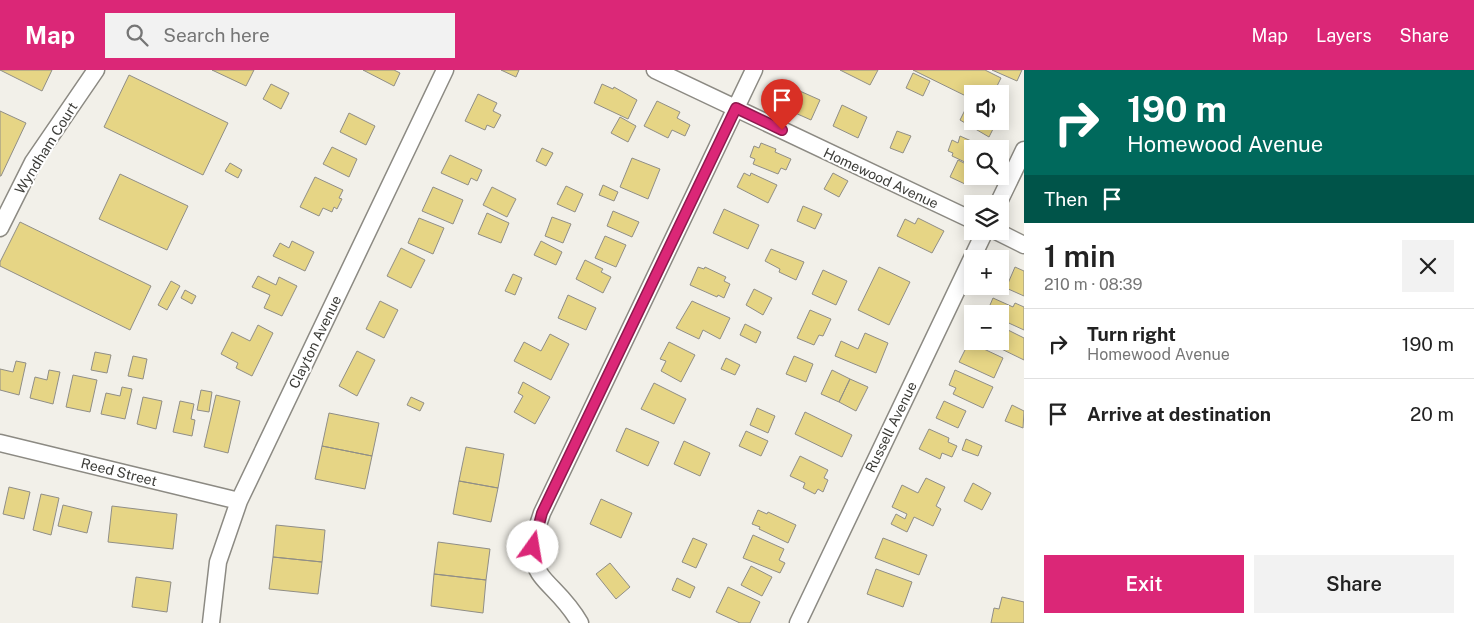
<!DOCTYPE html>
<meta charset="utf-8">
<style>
body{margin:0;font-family:"Public Sans",sans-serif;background:#f2f2f2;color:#222;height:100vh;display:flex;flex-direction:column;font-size:19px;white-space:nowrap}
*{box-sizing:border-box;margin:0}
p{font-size:16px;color:#767676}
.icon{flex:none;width:28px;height:28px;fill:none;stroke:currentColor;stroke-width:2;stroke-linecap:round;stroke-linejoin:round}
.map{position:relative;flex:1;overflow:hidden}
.drawer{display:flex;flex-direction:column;background:#fff;width:450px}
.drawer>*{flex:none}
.banner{background:#00695c;color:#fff;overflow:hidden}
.fabs{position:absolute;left:964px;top:15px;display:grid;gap:10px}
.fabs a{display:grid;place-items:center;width:45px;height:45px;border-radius:0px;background:#fff;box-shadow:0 2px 12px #0003;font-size:25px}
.pin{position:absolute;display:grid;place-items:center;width:42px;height:42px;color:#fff;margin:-51px -21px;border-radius:50% 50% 50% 0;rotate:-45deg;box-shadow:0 0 5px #0007}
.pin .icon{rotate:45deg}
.me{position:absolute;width:55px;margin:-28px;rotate:13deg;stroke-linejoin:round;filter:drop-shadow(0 0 4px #0008)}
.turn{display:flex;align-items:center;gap:18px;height:105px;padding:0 20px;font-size:22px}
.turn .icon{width:65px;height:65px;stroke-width:2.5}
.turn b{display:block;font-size:35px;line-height:42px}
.then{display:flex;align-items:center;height:48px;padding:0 20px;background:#0003;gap:10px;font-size:19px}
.round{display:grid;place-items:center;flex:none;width:52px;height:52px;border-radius:0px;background:#f2f2f2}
.head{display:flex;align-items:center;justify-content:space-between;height:85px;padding:0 20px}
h1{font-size:30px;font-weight:600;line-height:38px}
.primary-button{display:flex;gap:10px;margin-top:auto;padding:10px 20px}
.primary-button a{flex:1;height:58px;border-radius:0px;background:#db2777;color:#fff;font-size:20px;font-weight:600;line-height:58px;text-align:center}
.primary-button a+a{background:#f2f2f2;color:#222}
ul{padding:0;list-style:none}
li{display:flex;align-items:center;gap:15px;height:70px;padding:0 20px;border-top:1px solid #e0e0e0}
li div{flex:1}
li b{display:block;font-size:19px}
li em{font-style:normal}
header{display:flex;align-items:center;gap:30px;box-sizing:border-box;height:70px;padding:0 25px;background:#db2777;color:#fff}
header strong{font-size:24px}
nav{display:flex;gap:28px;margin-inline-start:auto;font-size:18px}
.search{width:350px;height:45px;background:#f2f2f2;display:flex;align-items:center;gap:12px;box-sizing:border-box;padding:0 18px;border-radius:0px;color:#767676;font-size:19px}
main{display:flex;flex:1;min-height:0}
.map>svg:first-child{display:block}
.building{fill:#e6d585;stroke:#908e87}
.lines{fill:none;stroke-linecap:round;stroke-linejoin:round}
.minor-casing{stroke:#8c8a83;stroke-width:19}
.minor{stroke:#fff;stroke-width:16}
.route-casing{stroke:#8e194d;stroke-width:12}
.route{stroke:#db2777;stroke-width:9}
.labels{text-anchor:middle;stroke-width:4;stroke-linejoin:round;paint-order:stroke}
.street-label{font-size:14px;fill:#3c3c38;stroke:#fff}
</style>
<header>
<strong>Map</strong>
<div class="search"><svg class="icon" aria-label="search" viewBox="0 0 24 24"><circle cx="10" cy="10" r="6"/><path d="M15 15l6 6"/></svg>Search here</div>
<nav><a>Map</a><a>Layers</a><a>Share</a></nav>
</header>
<main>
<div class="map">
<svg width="1024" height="553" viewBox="0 0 1024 553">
<rect width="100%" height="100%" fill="#f2f0e9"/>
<path class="building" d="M0 0H52L42 21Z
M212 0H254L246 16Z
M363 0H394L400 3 394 16Z
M501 0H519L516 7Z
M840 0H878L870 15Z
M913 0H985L1001 8 993 24H972V29Z
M992 0H1022L1017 11Z
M913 3 930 11 923 26 906 18Z
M129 5 228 53 203 105 104 57Z
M271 14 289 23 281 39 263 29Z
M602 14 613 19 614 17 637 30 628 49 594 33Z
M784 14 820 30 811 50 775 34Z
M478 24 497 33 493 41 501 45 494 58 487 55 485 60 465 51Z
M657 31 680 42 677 48 690 55 685 66 672 60 668 68 644 56Z
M842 35 867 47 858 68 833 56Z
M966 38 972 41V51H997L989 67 960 50Z
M0 41 26 53 1 106H0Z
M349 43 375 56 366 75 340 62Z
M620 47 636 56 628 72 611 63Z
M897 61 911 66 903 83 890 78Z
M960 66 978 74 976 79H972V92L969 90 967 93 952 86 953 83 948 81 952 70 958 73Z
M761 73 776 79 775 82 791 89 786 100 781 98 778 104 753 94 755 89 750 87 754 76 759 78Z
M332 77 357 89 349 107 323 94Z
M542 78 553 83 546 96 536 91Z
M450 85 482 100 477 111 471 108 468 115 441 103Z
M632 88 660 99 648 129 620 117Z
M958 90 972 97 965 114 950 107Z
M230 93 242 100 238 108 225 101Z
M744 103 750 106 751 103 777 115 768 133 737 117Z
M833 103 848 111 839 127 824 119Z
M120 104 188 136 167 180 99 149Z
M315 107 343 120 339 128 342 129 337 139 334 137 332 142 323 138 319 146 300 137Z
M603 115 618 122 614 131 599 125Z
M566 116 583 124 575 142 557 134Z
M433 117 463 130 453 154 422 141Z
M492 117 516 129 507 147 483 135Z
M803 136 822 144 815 159 797 151Z
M724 139 759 155 748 179 713 163Z
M613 141 639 152 632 167 607 156Z
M487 143 509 153 501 173 478 164Z
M552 147 571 154 563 173 545 166Z
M419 148 444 158 433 184 408 173Z
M918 148 944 161 932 183 897 166 905 149 915 154Z
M20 152 151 216 130 260 0 196V192Z
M605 166 626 175 616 197 595 188Z
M292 171 314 182 305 201 273 186 280 173 289 178Z
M541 171 562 182 556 195 534 185Z
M401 178 425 190 411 218 387 206Z
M771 179 804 192 796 210 779 202 780 199 765 191Z
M585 190 603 199 601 202 611 207 603 223 576 209Z
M698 197 704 199 705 197 726 207 724 211 730 214 724 228 718 225 717 227 690 215Z
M879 197 910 212 889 255 858 240Z
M1015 197 1024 201V226L1006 218Z
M823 200 847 211 836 235 812 224Z
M513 204 522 208 515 225 505 221Z
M258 206 276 215 279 207 297 216 282 246 264 238 270 225 252 217Z
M171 211 180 216 167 240 158 235Z
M754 219 772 228 763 245 746 235Z
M185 220 196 226 192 234 181 228Z
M568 225 596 238 586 260 558 248Z
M993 228 1013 237 1015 233 1024 237V260L1000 249V244L987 242Z
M380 231 398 240 384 268 366 259Z
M692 231 730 248 720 269 703 260 699 269 676 258Z
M810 240 831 249 823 266 819 265 814 275 797 268Z
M745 254 761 262 756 273 740 265Z
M258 255 273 263 252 306 236 298 238 293 221 284 232 262 250 271Z
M1000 256 1024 268V290L985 271H1000Z
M865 263 888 273 876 303 835 286 841 271 858 279Z
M550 264 569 274 551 310 514 291 524 272 541 281Z
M669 272 695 285 681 312 661 301 666 291 660 289Z
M969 272 1003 288 994 308 959 292Z
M357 281 375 290 357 326 339 316Z
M95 282 111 285 107 303 91 300Z
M133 286 147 289 143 309 128 306Z
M794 286 813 294 806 312 786 304Z
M726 288 740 295 735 305 721 299Z
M16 291 26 293 19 325 0 320V299L13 302Z
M49 300 60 302 53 334 30 328 35 307 47 310Z
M832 300 850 309 839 332 821 324Z
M955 300 993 317 983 338 953 324 956 318 949 315Z
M73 305 97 310 90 342 66 337Z
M850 309 868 317 856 341 839 332Z
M523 312 550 327 535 354 514 342 523 326 518 323Z
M654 313 686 329 674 354 641 339Z
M122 317 132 319 125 349 101 344 106 323 120 326Z
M201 320 212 322 209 342 197 340Z
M216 325 240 331 228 383 204 377Z
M143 327 162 331 156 359 137 354Z
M411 327 424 333 420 341 407 335Z
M180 331 194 334 191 349 195 350 192 366 173 362Z
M944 331 966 341 958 358 936 348Z
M1012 335 1024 341 1023 358 1005 351Z
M757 338 775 346 768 363 750 355Z
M805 342 852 365 842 387 795 364Z
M329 343 379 353 372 386 322 376Z
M626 358 659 372 648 396 616 381Z
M929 359 949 368 948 372 957 376 952 387 942 383 940 389 919 379Z
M746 361 768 371 761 386 739 376Z
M966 369 982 376 978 386 962 380Z
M684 371 710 383 700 406 674 394Z
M322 376 372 386 365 419 315 409Z
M466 377 504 384 498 418 459 411Z
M800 386 828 400 824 408 828 410 823 422 818 419 815 424 803 418 805 413 790 406Z
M926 408 945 417 936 436 941 439 933 456 914 447 907 462 891 454 896 444 905 449 907 444 892 437 902 415 918 423Z
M459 411 498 418 491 452 453 444Z
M973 413 991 423 982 440 964 431Z
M9 417 30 422 24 449 3 444Z
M41 424 59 428 51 465 33 460Z
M601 429 632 443 621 468 590 454Z
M63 435 92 442 87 463 58 456Z
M112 436 177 444 173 479 108 472Z
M758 440 767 444 768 442 796 455 788 473 759 459 760 457 752 454Z
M276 455 325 460 322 492 273 487Z
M753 465 784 479 779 490 785 493 780 503 743 488Z
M693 468 707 474 696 498 682 492Z
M883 468 927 485 919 505 875 488Z
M438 472 490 479 486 510 434 504Z
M273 487 322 492 318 524 269 519Z
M610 493 630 517 616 529 596 504Z
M751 496 772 507 762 526 741 515Z
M876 499 912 512 903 537 867 524Z
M434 504 486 510 483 543 431 536Z
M136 507 171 512 167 542 132 537Z
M677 508 695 517 690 528 672 520Z
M728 517 760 532 750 553H740L716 542Z
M1002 527 1024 532V553H991L994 538 999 539Z"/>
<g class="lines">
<defs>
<path id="minor" d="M655 0 972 150
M998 134 1024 80
M0 158 33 92 96 0
M996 161 1024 175
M0 373 239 431
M211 553 218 492 239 431 445 0
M580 553C551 503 517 512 542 443L754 0
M798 553 985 161"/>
</defs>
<use href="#minor" class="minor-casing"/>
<use href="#minor" class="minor"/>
</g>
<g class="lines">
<defs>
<path id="route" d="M533 477 542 443 736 38 782 60"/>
</defs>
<use href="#route" class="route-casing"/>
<use href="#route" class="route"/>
</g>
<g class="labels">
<g class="street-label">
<text transform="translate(46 78) rotate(-58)" y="5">Wyndham Court</text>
<text transform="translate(881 108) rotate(25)" y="5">Homewood Avenue</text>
<text transform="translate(315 272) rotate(-64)" y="5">Clayton Avenue</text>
<text transform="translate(891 357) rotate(-64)" y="5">Russell Avenue</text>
<text transform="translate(119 402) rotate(14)" y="5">Reed Street</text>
</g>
</g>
</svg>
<div class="fabs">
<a><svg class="icon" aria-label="sound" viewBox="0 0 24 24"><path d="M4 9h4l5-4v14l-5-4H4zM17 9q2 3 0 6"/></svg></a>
<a><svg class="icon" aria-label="search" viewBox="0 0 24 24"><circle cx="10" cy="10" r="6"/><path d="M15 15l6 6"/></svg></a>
<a><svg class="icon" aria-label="layers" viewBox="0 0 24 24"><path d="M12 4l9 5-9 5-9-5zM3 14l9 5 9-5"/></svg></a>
<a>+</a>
<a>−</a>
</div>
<div class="pin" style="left:782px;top:60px;background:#d93025"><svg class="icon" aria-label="arrive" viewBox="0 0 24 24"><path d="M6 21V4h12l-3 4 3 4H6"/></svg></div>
<svg class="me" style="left:533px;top:477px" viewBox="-20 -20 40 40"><circle r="19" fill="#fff"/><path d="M0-13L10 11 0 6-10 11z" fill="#db2777"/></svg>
</div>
<section class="drawer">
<div class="banner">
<div class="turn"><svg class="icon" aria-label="right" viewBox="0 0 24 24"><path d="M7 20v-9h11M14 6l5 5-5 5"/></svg><div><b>190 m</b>Homewood Avenue</div></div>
<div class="then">Then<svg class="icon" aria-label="arrive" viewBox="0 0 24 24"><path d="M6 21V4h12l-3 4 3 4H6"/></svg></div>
</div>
<div class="head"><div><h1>1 min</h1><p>210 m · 08:39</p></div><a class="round"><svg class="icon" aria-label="close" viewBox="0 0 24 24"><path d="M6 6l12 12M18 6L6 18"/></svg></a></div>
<ul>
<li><svg class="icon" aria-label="right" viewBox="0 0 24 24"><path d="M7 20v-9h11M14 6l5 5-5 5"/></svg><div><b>Turn right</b><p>Homewood Avenue</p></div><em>190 m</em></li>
<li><svg class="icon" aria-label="arrive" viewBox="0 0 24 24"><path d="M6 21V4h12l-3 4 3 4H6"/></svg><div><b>Arrive at destination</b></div><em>20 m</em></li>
</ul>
<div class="primary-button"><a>Exit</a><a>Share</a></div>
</section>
</main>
